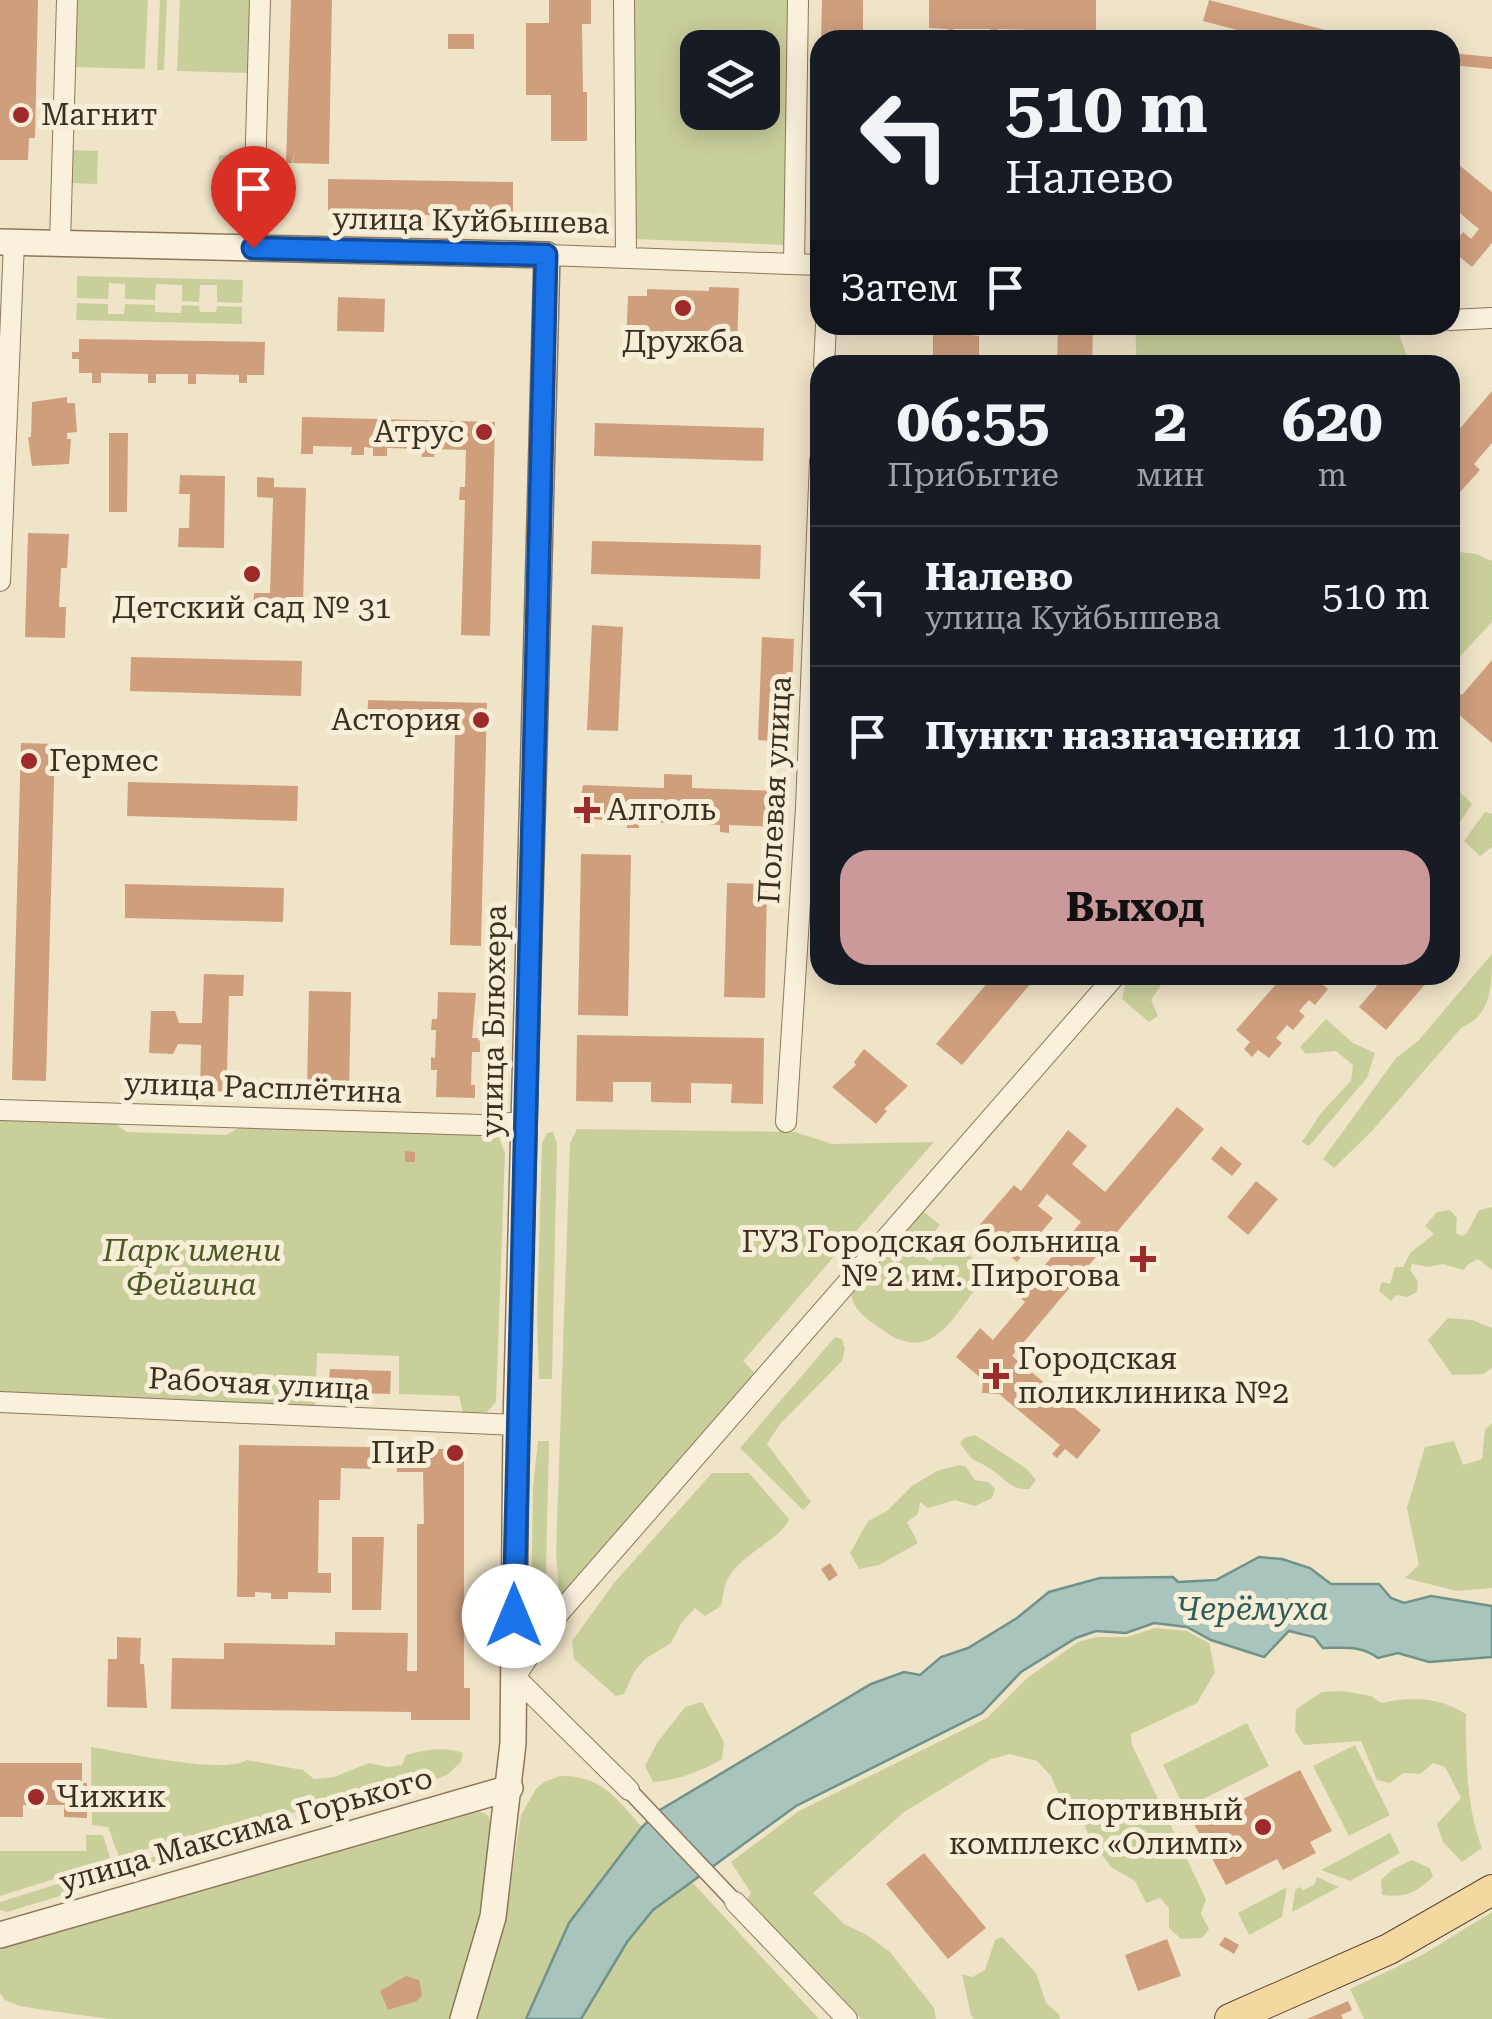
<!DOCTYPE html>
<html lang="ru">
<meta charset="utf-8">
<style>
body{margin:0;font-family:"Roboto Serif",serif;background:#20242c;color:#f1f3f6;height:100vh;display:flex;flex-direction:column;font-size:38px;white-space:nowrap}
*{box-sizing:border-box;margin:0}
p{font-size:32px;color:#9ea1a6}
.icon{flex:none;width:55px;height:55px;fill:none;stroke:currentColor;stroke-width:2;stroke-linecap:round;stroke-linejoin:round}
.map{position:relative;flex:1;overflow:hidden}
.drawer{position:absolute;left:810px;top:355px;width:650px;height:630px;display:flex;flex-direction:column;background:#171b24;border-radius:30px;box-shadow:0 5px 25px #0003}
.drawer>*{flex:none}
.top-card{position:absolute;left:810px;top:30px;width:650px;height:305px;border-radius:30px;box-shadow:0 5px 25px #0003;background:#171b24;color:#f1f3f6;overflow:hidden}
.tools{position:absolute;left:680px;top:30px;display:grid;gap:20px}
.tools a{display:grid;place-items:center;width:100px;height:100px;border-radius:20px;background:#171b24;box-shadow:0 5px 25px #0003;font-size:50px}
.pin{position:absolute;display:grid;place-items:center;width:85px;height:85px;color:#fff;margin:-102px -42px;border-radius:50% 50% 50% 0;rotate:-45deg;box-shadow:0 0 10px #0007}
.pin .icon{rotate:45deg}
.me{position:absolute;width:110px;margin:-55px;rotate:0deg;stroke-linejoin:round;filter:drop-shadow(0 0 8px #0008)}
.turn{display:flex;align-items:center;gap:35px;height:210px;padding:0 30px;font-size:45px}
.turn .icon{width:130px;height:130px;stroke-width:2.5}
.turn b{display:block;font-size:70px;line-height:85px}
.then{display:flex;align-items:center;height:95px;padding:0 30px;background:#0003;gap:20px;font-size:38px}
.eta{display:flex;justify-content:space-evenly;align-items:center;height:170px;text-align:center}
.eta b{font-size:60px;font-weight:700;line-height:70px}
.primary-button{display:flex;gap:20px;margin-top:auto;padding:20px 30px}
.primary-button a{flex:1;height:115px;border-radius:30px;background:#cc999b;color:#111;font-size:40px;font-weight:700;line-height:115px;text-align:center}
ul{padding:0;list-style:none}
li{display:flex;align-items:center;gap:30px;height:140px;padding:0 30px;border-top:2px solid #363941}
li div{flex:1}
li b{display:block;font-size:38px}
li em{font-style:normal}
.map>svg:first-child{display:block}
.green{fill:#c9cf9b;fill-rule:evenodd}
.water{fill:#a9c4bc;stroke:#6f938a;stroke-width:2.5}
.building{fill:#cf9f7d}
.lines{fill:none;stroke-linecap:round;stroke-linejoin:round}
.pedestrian-casing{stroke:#8d765c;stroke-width:18}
.minor-casing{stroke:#8d765c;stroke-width:22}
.tertiary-casing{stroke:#8d765c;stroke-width:28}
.primary-casing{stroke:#5b4430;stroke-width:32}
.pedestrian{stroke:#faf1dc;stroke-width:15}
.minor{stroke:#faf1dc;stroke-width:20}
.tertiary{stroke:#faf1dc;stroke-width:25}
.primary{stroke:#f3d9a0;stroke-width:30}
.route-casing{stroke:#114b97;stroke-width:25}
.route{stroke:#1a73e8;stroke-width:18}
.poi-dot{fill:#9e2a2b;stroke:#f7eed8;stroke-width:4}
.labels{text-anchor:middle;stroke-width:10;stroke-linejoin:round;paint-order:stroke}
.poi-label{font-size:30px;fill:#3d2e20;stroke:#f7eed8;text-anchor:start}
.street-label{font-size:30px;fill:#3d2e20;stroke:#f7eed8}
.park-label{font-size:30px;font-style:italic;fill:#4d5a26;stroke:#f7eed8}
.water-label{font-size:32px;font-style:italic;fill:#2f5d5a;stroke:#f7eed8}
</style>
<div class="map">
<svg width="1492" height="2019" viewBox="0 0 1492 2019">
<rect width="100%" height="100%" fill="#f0e4c8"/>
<path class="green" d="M74 0H148L145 69 72 67Z
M160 0H167L164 70H157Z
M180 0H250L248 73 177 71Z
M633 0H791L787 245 634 239ZM698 48H762V112H698Z
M69 150 98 151 97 184 68 183Z
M219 155 245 156 244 189 218 188Z
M77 276 243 280 242 303 217 302V285H200L199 302 182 301V285L156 284 155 300 125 299V284L109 283 108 299 77 298Z
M77 303 108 304V314H124L125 304 155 305V312L181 313 182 305 199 306 200 312H216L217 306 242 307V324L76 320Z
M1135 325H1368L1399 334 1410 365H1137Z
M1450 551 1476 554 1492 561V622L1450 667Z
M1450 782 1472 804 1458 825 1450 822Z
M1485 812 1492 814V847L1480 856 1464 841Z
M1492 954C1492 983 1492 1016 1462 1027L1371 1132 1334 1168 1323 1159 1396 1058 1418 1041Z
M1127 975H1168L1151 1000 1158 1016 1149 1022 1122 999Z
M1326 1019 1353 1043 1375 1053 1367 1078 1309 1146 1302 1142 1321 1113 1351 1081 1353 1065 1336 1051 1306 1054 1300 1047Z
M0 1119 113 1122 127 1132 226 1135 242 1126 487 1133 499 1137 505 1153 496 1402 487 1412 463 1413 459 1396 399 1394V1356L317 1353 315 1408 0 1395Z
M577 1129 795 1132 832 1144 934 1142 743 1361 755 1373 560 1600 556 1553 570 1143Z
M553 1132 557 1144 552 1379H539L537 1318 542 1143 547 1133Z
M1492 1207V1270L1478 1259 1467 1265 1464 1270 1443 1264 1429 1267 1412 1264 1410 1270 1418 1281 1417 1292 1407 1297 1396 1295 1391 1301 1379 1291 1382 1282 1390 1284 1395 1267H1403L1411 1252 1434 1234 1425 1226 1437 1212 1450 1210 1457 1218 1456 1233 1462 1236 1467 1233 1479 1210Z
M923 1211 940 1225 918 1252 930 1262 950 1239 976 1261 981 1281C953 1317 932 1367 881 1329 866 1318 856 1313 851 1295Z
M1448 1318 1472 1320 1492 1328V1368L1483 1374 1452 1375 1428 1340Z
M835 1337 842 1339 845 1349 842 1361 780 1424 767 1444 811 1502 803 1510 740 1448Z
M1492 1423V1588L1457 1591 1405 1578 1419 1565 1407 1508 1425 1447 1454 1441 1463 1465 1482 1459 1485 1430Z
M975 1435 1027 1469 1036 1480 1029 1489C1010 1490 1006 1479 992 1470 971 1456 976 1466 960 1443L964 1438Z
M538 1441H549L545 1612 543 1621 536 1627 531 1621 533 1487Z
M959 1465 966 1467 975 1480 988 1482 995 1489 992 1498 975 1506 955 1500 928 1508 920 1502 918 1514 907 1522 918 1543 879 1565 859 1569 850 1553 868 1521 887 1511 912 1486 937 1471Z
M712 1473H749L789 1519C783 1537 744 1553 730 1575 724 1583 723 1596 721 1606L705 1616 695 1608 682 1622 671 1643 645 1659 634 1672 624 1694 616 1696 574 1659 572 1641 614 1583Z
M1155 1628 1187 1631 1209 1643 1215 1672 1197 1703 1131 1734 1132 1745 1206 1899 1201 1914 1209 1929 1202 1938 1181 1939 1169 1928V1908L1160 1898 1146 1903 1135 1881 1111 1867 1090 1838 1078 1811 1062 1802 1051 1776 1037 1761 1010 1754 991 1759 904 1812 813 1893 844 1924 867 1935 890 1952 934 2008 936 2019H861L746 1901 751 1893 731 1862 799 1811 987 1718 1027 1678 1078 1642 1096 1637H1127Z
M1343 1691 1371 1696 1381 1703C1412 1696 1439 1697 1466 1714 1466 1758 1466 1807 1482 1848L1462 1862 1443 1842 1437 1824 1461 1798 1445 1767 1433 1763 1420 1774 1403 1773 1390 1783 1377 1780 1361 1741 1304 1745 1295 1731 1296 1709 1322 1692Z
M702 1702 724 1742 722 1759C699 1772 679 1780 653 1782L645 1766 657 1743 685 1707Z
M1247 1723 1269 1766 1185 1808 1163 1765Z
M1355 1745 1390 1815 1349 1836 1313 1766Z
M91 1747C122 1752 225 1775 247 1760L303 1770 314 1779 334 1777 369 1763 388 1767 402 1765 406 1755C426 1750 443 1746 463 1753L461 1762 447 1775 377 1801 336 1812H296L224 1826 119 1857 108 1827 92 1825Z
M560 1776C601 1775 617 1799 642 1827L569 1923 526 2019H476L505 1919 521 1815 536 1789 544 1782Z
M467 1812 479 1811 488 1815C504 1852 464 1978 450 2019H110L44 2010 20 2006 5 2000 0 1993V1950L4 1947Z
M265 1827H275L277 1831 274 1835 126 1876 122 1865Z
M1390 1833 1400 1853 1350 1881 1321 1870Z
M86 1835H103L111 1861 0 1896V1851H86Z
M1412 1860 1430 1868 1433 1877C1415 1893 1406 1898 1382 1895L1381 1880 1393 1869Z
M112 1867 116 1879 7 1912 0 1910V1902Z
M1317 1877 1339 1887 1292 1912 1295 1890 1300 1887 1303 1890 1314 1885Z
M692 1882 819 2019H581L627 1942 653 1910Z
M1287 1887 1282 1917 1249 1935 1238 1913Z
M1492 1912V2019H1364L1350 1989 1422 1955Z
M1002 1937 1036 1973 1046 2003 1059 2014 1060 2019H974L971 2015 962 1974 972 1977 985 1970 995 1940Z"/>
<path class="water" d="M1259 1557 1282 1559 1310 1568 1331 1584H1379L1391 1598 1404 1603 1431 1596 1492 1606V1657L1429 1662 1398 1653 1378 1658C1361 1645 1344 1648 1323 1648L1314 1637 1289 1631 1264 1657 1211 1640 1187 1627 1154 1623 1126 1633 1096 1631 1076 1638 1021 1672 982 1713 796 1806 653 1910 627 1942 581 2019H526L569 1923 642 1827 660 1810 871 1684 904 1672 920 1675 941 1657 968 1648 1017 1618 1049 1592 1100 1578 1173 1577 1178 1582 1216 1580Z"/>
<path class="building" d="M0 0H38L35 138H29L28 160H0Z
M291 0H332L329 164 293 163 294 153 292 163H286Z
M549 0H591V24H582L583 92H587V141H551V95H526V23H549Z
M822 0H863V40H821Z
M929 0H1096V31L1077 30V39H1070V30H1037V39H1030V30L998 29V40H994L990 39V29H953V37H947L948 29 929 28Z
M1209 0 1360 39V40H1275L1203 21Z
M1114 31H1147V40H1113Z
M448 34H474V49H448Z
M1450 53 1492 57V69L1450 65Z
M1453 160 1492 192V243L1472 267 1450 249 1463 232 1471 239 1479 229 1450 205V163Z
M328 179 513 182V216L328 214Z
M709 287 739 288 737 347 626 344 628 296H647V289L709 291Z
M338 297 385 299 384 332 337 331Z
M1058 325H1093L1092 365H1057Z
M944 331 979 336V365H933V335H944Z
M79 339 265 342 264 375H247V383H239V375L196 374V384H188V374H156V383H148V374L101 373V383H92V373H79V359H72V352H79Z
M1492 391V443L1474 464 1480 470 1460 492 1450 484V440Z
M67 397V403H75L77 432 67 433V439H71L69 464 32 466 28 437H31L32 402Z
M302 417 495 422 490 636 461 635 465 500H459L460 487H465L466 450 434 449V457H422V449L387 448V456H373V448L364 447V455H351L352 447 313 446V454H301Z
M595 423 764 428 763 461 594 456Z
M109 433H128L127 512H109Z
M180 475 225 476 224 548 178 547 179 528H189L190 494H179Z
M257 477 274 478V487L306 488 303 604 270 603V613H253L254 593H270L273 498 257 497Z
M28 533 69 534 67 568H61L59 607H66L65 638 25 637Z
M592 541 761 545 760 579 591 574Z
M592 625 623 627 618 731 587 730Z
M762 637 794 639 790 742 758 740Z
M131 657 302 661 301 696 130 691Z
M1492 660V743L1450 707V698L1456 690 1462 695Z
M368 700 487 703 481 946 450 945 455 734 367 731Z
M21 743 55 744 46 1081 12 1080Z
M664 774 692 775V788L776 791 775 827 729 825V833L720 832V825L639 822V828H627V822L577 818 583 785 664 788Z
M128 782 298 786 297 821 127 816Z
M581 854 631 855 628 1016 578 1015Z
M727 883 767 884 765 998 724 997Z
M125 884 284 888 283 922 125 918Z
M204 974 244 975 243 996H229L227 1071 241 1072 240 1092 200 1091 201 1045 178 1044 173 1054 149 1053 151 1011H175L179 1023H202Z
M994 975H1038L962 1065 936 1044Z
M1284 975H1340L1334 982 1328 977 1322 984 1328 989 1315 1005 1309 1000 1299 1011 1305 1016 1293 1030 1287 1025 1276 1038 1282 1043 1269 1058 1258 1050 1252 1057 1244 1049 1250 1042 1236 1030Z
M1364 975H1433L1386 1030 1359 1007 1377 986Z
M309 991 351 992 349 1091 307 1090Z
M438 992 476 993 472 1038H480V1052H472L471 1085H475V1098L436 1097 437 1070H431V1057L435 1058 436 1030H431L432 1019H437Z
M577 1035 764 1038 763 1104 731 1103 732 1084 691 1083V1103L651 1102V1082H613V1102L576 1101Z
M864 1049 908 1086 884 1109 887 1111 876 1124 832 1087 856 1065 854 1062Z
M1177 1107 1204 1129 1012 1356 1101 1430 1077 1459 1065 1449 1057 1458 1052 1454 1060 1445 999 1394 982 1393 983 1380 956 1357 980 1328 993 1340 1025 1302 1019 1296 1081 1222 1047 1194 1038 1206 1053 1218 1017 1262 977 1228 1014 1185 1021 1191 1068 1130 1087 1146 1072 1164 1105 1192Z
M1221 1146 1242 1164 1232 1176 1211 1159Z
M405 1151 415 1152V1162H405Z
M1256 1181 1278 1199 1248 1235 1227 1217Z
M330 1369 391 1371 390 1394 324 1392 325 1380H329Z
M239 1445 371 1447V1469L341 1468 340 1500H319L318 1573H331V1593L288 1592V1599H271V1593L255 1592V1597H237Z
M397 1449H464V1688H470V1720H411V1712L171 1709 172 1658 224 1659V1643L335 1645V1632L408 1633 407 1671H417V1524H424L423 1472H397Z
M352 1537H384L381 1610H352Z
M830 1563 838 1575 829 1581 821 1569Z
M117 1637 141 1638 140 1664H144L147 1708 107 1707 108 1659H117Z
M0 1763H82V1783H87V1818L64 1817V1805H23V1817H0Z
M1300 1770 1332 1831 1310 1842 1316 1853 1283 1870 1277 1859 1226 1885 1194 1824Z
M924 1853 986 1928 948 1959 886 1884Z
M1225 1937 1239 1945 1234 1954 1219 1945Z
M1167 1939 1181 1976 1138 1991 1125 1955Z
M406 1976 419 1980 422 1995 417 2001 388 2010 380 1991Z
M1348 2001 1352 2010 1341 2015 1343 2019H1307Z"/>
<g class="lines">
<defs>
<path id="pedestrian" d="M629 1790 735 1902"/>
<path id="minor" d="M624 0 626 257
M60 243 67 0
M253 248 260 0
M547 255 820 265
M794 264 798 0
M1450 320 1492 318
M824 365 826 325
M0 581 14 242
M0 1110 482 1125 525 1122
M786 1122 806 808 820 461
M0 1402 516 1425
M629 1790 515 1677 553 1620 1115 976
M735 1902 847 2019"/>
<path id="tertiary" d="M0 242 547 255 516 1425 513 1743 493 1917 463 2019
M0 1935 510 1788"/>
<path id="primary" d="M1230 2019 1389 1949 1492 1890"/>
</defs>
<use href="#pedestrian" class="pedestrian-casing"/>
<use href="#minor" class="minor-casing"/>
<use href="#tertiary" class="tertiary-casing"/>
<use href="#primary" class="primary-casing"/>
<use href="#pedestrian" class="pedestrian"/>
<use href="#minor" class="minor"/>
<use href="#tertiary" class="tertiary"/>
<use href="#primary" class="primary"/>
</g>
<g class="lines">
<defs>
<path id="route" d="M253 248 546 255 514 1616"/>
</defs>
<use href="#route" class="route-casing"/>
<use href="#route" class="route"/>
</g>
<g class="poi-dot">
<circle cx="21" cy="115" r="10"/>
<circle cx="683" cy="308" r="10"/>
<circle cx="484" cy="432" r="10"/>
<circle cx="252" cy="574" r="10"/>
<circle cx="481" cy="720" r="10"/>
<circle cx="29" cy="761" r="10"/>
<path d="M582 795h10v10h10v10h-10v10h-10v-10h-10v-10h10z"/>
<path d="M1138 1244h10v10h10v10h-10v10h-10v-10h-10v-10h10z"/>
<path d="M991 1361h10v10h10v10h-10v10h-10v-10h-10v-10h10z"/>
<circle cx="455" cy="1453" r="10"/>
<circle cx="36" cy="1797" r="10"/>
<circle cx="1263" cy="1827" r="10"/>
</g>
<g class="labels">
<g class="poi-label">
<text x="41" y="125">Магнит</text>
<text x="683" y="352" text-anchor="middle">Дружба</text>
<text x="464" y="442" text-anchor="end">Атрус</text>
<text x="252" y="618" text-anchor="middle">Детский сад № 31</text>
<text x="461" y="730" text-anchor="end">Астория</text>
<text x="49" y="771">Гермес</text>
<text x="607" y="820">Алголь</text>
<text x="1120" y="1252" text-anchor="end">ГУЗ Городская больница<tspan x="1120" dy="34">№ 2 им. Пирогова</tspan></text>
<text x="1018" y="1369">Городская<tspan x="1018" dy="34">поликлиника №2</tspan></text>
<text x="435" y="1463" text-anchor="end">ПиР</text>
<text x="56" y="1807">Чижик</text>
<text x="1243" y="1820" text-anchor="end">Спортивный<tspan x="1243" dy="34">комплекс «Олимп»</tspan></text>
</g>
<g class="street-label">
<text transform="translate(471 221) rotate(1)" y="10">улица Куйбышева</text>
<text transform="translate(775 790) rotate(-87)" y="10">Полевая улица</text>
<text transform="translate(494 1021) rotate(-89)" y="10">улица Блюхера</text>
<text transform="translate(263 1088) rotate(2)" y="10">улица Расплётина</text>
<text transform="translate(259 1384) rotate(3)" y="10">Рабочая улица</text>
<text transform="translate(246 1830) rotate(-16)" y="10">улица Максима Горького</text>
</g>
<g class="park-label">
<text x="192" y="1261">Парк имени<tspan x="192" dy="34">Фейгина</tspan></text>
</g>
<g class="water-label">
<text x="1252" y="1620">Черёмуха</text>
</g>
</g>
</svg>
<div class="tools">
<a><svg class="icon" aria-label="layers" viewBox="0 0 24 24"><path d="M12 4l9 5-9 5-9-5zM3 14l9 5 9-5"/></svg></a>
</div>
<div class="pin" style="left:253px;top:248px;background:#d93025"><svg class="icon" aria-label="arrive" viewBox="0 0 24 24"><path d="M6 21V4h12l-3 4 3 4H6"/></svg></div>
<svg class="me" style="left:514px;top:1616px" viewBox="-20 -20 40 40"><circle r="19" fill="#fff"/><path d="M0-13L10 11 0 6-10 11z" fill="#1a73e8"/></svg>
<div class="top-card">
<div class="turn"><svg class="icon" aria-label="left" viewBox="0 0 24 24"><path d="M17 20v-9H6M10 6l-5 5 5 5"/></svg><div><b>510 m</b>Налево</div></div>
<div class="then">Затем<svg class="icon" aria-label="arrive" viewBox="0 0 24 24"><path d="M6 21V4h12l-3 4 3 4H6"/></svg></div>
</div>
<section class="drawer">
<div class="eta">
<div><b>06:55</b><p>Прибытие</p></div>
<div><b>2</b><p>мин</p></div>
<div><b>620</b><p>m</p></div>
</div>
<ul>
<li><svg class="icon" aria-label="left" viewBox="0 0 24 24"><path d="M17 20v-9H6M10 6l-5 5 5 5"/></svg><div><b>Налево</b><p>улица Куйбышева</p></div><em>510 m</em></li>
<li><svg class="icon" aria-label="arrive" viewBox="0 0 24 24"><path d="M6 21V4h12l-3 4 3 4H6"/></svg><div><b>Пункт назначения</b></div><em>110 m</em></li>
</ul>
<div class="primary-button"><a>Выход</a></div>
</section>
</div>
